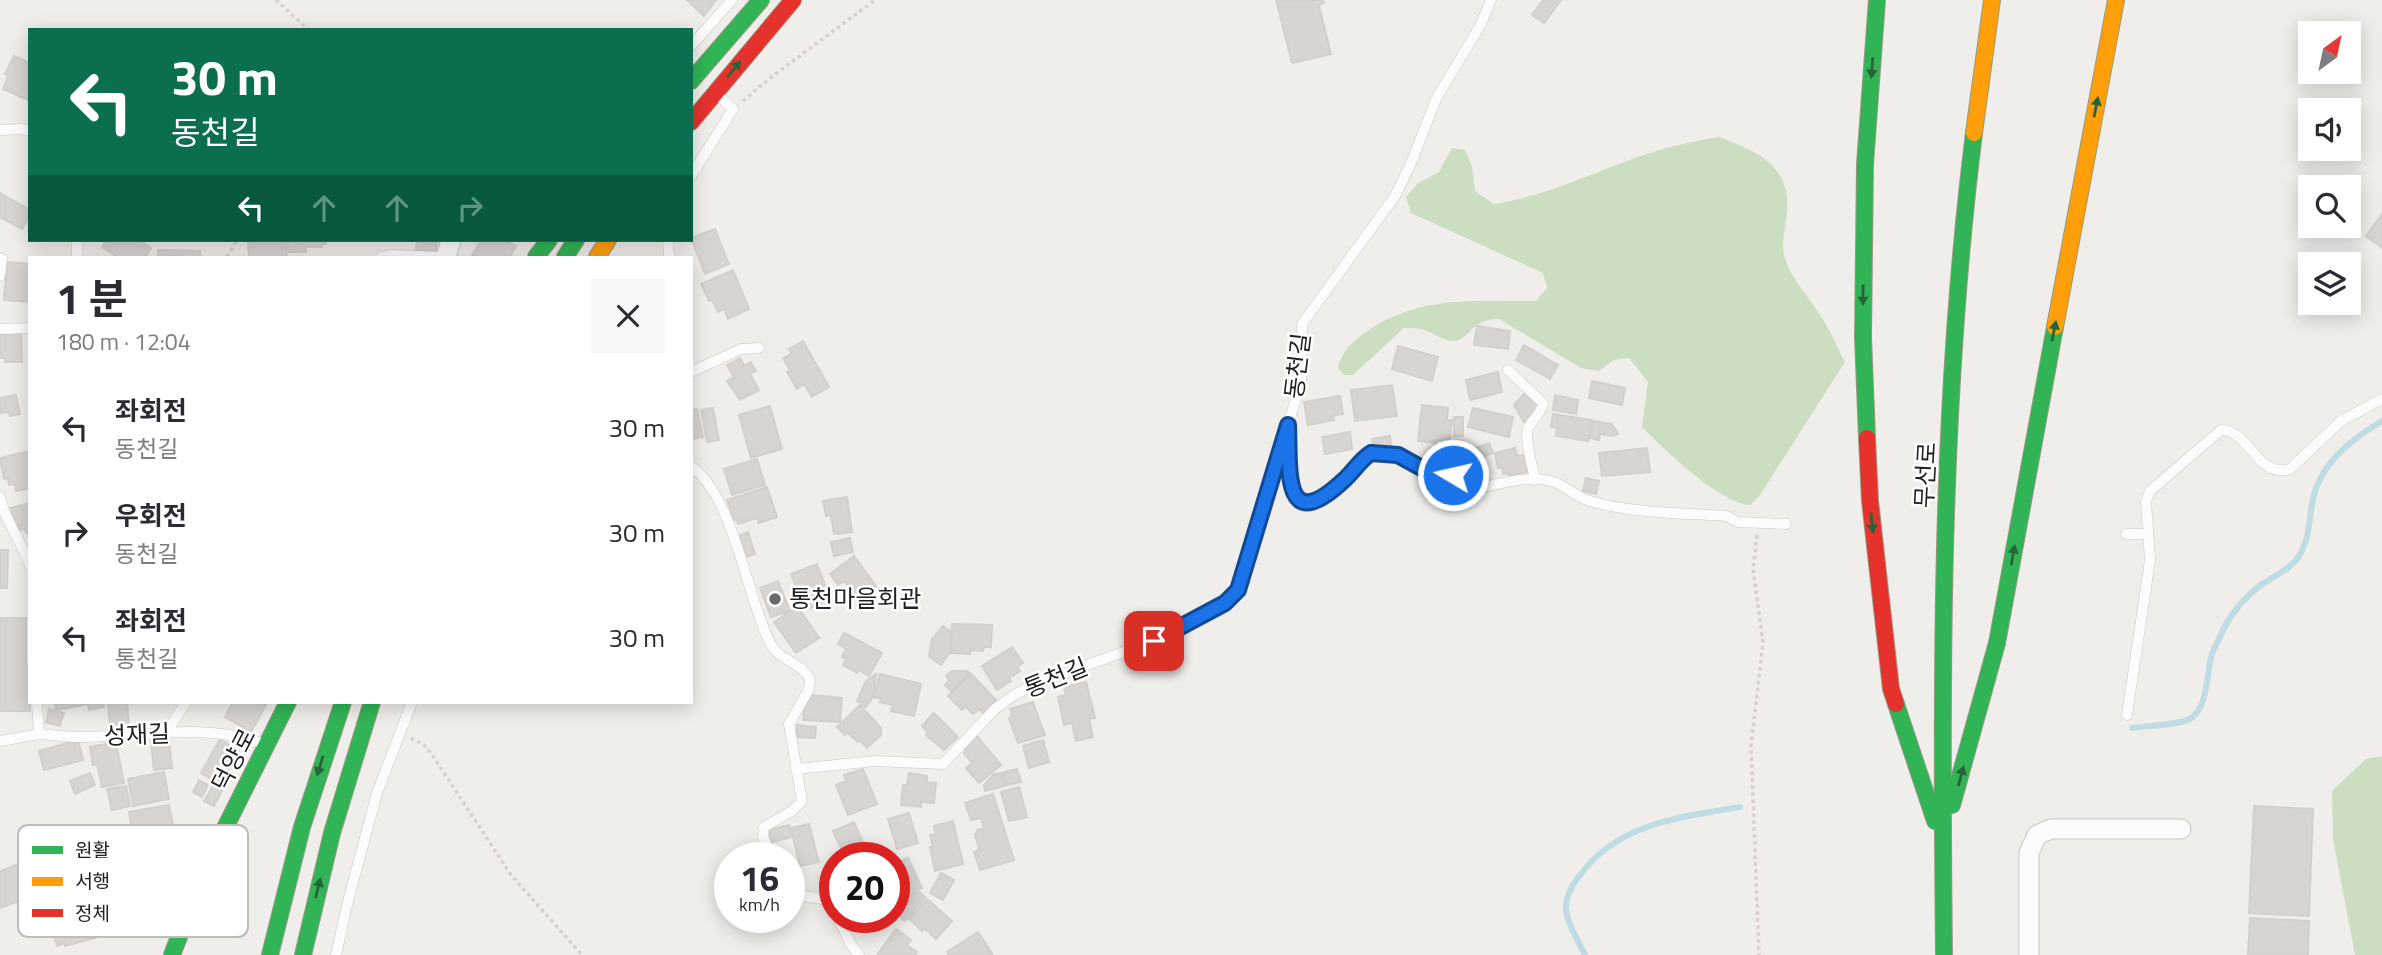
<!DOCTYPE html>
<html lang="ko">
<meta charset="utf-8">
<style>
body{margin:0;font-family:"Titillium Web","Noto Sans KR",sans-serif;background:#f7f7f7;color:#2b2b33;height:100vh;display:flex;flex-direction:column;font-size:26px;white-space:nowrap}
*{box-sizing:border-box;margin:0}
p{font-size:23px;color:#7c7c81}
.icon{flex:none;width:38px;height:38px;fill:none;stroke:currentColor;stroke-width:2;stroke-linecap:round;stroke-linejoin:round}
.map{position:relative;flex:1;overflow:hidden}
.side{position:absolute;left:28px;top:256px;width:665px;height:448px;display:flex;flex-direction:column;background:#fff;border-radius:0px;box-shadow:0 4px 18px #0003}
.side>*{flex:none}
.guide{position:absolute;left:28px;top:28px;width:665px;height:214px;border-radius:0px;box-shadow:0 4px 18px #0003;background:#0b6e4f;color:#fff;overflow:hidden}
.needle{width:46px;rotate:33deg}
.fabs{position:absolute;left:2298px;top:21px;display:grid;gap:14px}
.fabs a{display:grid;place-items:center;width:63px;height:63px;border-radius:0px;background:#fff;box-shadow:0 4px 18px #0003;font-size:35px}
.speed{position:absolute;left:714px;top:842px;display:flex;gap:14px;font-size:35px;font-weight:700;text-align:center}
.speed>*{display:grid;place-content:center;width:91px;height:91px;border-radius:50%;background:#fff;box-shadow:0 4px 18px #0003;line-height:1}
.speed small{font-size:18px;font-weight:400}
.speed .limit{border:10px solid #d22;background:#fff;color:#111}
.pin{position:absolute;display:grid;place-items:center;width:60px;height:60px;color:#fff;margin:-30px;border-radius:14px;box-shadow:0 4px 10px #0006}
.me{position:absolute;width:77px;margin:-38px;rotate:279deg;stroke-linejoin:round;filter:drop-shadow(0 0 5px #0008)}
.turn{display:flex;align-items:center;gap:24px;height:147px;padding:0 28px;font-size:32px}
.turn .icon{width:91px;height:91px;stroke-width:2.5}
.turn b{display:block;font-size:49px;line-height:60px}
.lanes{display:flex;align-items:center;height:66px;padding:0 28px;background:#0003;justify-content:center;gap:35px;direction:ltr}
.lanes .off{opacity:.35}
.round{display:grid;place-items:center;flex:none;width:74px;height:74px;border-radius:0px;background:#f7f7f7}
.overview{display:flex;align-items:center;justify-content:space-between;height:119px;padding:0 28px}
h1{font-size:42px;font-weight:700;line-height:52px}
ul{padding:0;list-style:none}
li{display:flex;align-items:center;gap:21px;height:105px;padding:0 28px}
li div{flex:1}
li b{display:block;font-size:26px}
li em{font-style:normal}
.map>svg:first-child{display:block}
.forest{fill:#cbdec1}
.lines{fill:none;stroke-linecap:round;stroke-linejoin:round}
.stream{stroke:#bfdbe3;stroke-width:6}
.building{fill:#d7d4d2;stroke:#d3d0cc;stroke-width:2}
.lane-casing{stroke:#c9c8c7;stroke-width:11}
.street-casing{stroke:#c9c8c7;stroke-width:21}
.fast-casing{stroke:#999a82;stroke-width:18}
.slow-casing{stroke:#999a82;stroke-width:18}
.jam-casing{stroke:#999a82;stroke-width:18}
.path{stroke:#dccecd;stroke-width:3.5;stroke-dasharray:3.5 3.5;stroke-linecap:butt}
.lane{stroke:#fdfcfc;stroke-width:10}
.street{stroke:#fdfcfc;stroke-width:19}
.fast{stroke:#30b455;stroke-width:16}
.slow{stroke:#ff9f0a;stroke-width:16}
.jam{stroke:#e5322d;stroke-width:16}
.oneway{fill:#286439}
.route-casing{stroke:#114b97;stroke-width:18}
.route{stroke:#1a73e8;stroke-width:12}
.poi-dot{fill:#6a6968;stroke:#fff;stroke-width:2.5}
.labels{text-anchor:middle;stroke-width:5;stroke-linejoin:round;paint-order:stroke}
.street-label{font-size:24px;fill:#222;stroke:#fff}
.poi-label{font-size:24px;fill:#222;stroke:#fff;text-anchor:start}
.key{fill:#fff;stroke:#bdbdbd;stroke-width:2}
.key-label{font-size:19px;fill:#222}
</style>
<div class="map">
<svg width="2382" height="955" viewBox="0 0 2382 955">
<rect width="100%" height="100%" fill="#f0eeeb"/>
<path class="forest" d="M1719 137C1758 152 1791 165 1787 213 1786 227 1781 241 1784 255 1790 278 1808 295 1820 315 1830 329 1837 347 1845 362L1760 495 1750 505C1719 503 1664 449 1642 427L1648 382 1629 358 1614 360 1599 371 1581 368 1499 319C1470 319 1471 339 1454 341 1444 342 1432 332 1422 329 1416 328 1410 328 1404 328L1353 375H1344L1338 368C1342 350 1352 342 1367 331 1420 295 1475 301 1536 301L1547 288 1543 273 1411 213 1406 197 1418 183 1439 172 1452 148 1465 150 1472 166 1475 191 1494 204C1546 196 1592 173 1641 156 1667 147 1693 141 1719 137Z
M2382 756V955H2355L2333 839 2332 791 2366 759Z"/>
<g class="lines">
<path class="stream" d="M2132 728C2145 726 2179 725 2190 719 2209 707 2206 673 2212 654 2215 646 2220 638 2223 630 2232 612 2245 597 2261 585 2274 576 2290 570 2299 556 2309 540 2309 523 2312 504 2318 465 2350 440 2382 421
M1585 955C1578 941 1568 925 1566 910 1565 897 1572 885 1580 875 1618 823 1681 817 1740 807"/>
</g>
<path class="building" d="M687 0H716L704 16Z
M1276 0H1323L1324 3 1319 5 1331 54 1292 63Z
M1543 0H1561L1544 23 1532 15Z
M14 56 30 63V101L3 89 8 76 5 74Z
M0 193 30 210V215L22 229 0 217Z
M2382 214V248L2366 236Z
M715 229 729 264 705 274 691 238Z
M106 240H139L151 248 145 257H117L102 247Z
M258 240H286L287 257H249L248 242H258Z
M288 240H326V244H322V247H305L306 252H289Z
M417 240H437L436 251 416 250Z
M481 240H504L516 246 510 257H477L472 255Z
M158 250 200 251V257H158Z
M7 262 30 264 29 302 4 300Z
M733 270 749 309 728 319 724 309 718 312 712 300 709 301 701 284Z
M1477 326 1510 331 1508 349 1474 345Z
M0 333H21L22 362H5V358H0Z
M803 341 829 387 812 397 804 384 797 389 787 372 790 370 783 358 792 354 789 349Z
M1524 345 1558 365 1550 379 1516 360Z
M1398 346 1438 357 1432 381 1392 369Z
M740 358 744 366 751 362 756 371 750 374 759 390 740 400 727 381 734 377 727 365Z
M1498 372 1502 392 1470 400 1466 380Z
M1592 381 1625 388 1622 405 1589 398Z
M1392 385 1397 416 1355 421 1351 390Z
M1524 394 1539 406 1538 413 1524 422 1514 405Z
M16 395 20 414 10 416 9 412 0 413V398Z
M1555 395 1578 400 1576 414 1553 410Z
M1340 396 1343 414 1333 416 1334 420 1308 425 1304 402Z
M1422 405 1448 408 1447 420H1452L1450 441 1437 440 1436 443 1418 441Z
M770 406 782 449 751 458 739 415Z
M713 408 719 440 707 442 701 410Z
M1473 408 1513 417 1509 437 1468 427Z
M697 409 703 437 691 439V410Z
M1553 414 1592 420 1588 441 1556 436 1557 428 1551 427Z
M1454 417H1463V436H1454Z
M1593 421 1612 424 1618 434 1612 436 1600 434 1599 440 1590 438Z
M1350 432 1352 449 1325 454 1322 437Z
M1390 436 1391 446 1374 448 1372 439Z
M1489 443 1493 453 1463 465 1461 459 1467 451Z
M1515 448 1517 456 1524 455 1528 472 1509 476 1508 473 1503 474 1502 467 1498 468 1495 453Z
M1647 448 1650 472 1602 476 1599 453Z
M30 451V488L16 491 15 484 9 485 8 478 4 479 0 458Z
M757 459 765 485 732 495 724 469Z
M1586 478 1599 481 1596 494 1583 491Z
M767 487 777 517 759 523 757 518 738 524 737 519 734 520 727 500Z
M847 497 852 532 834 534 831 515 826 516 823 501Z
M30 503V532L26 533 25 529 20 530 18 525 15 526 10 508Z
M748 532 755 554 745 557 739 536Z
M850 538 853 552 834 556 831 542Z
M0 550H8L7 588H0Z
M854 556 876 586 858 600 844 581 838 585 830 574Z
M817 564 831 600 805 610 791 574Z
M778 581 790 611 771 617 760 588Z
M798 607 819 638 796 653 774 622Z
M0 618H26V664H30V711H0Z
M952 624 992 625 991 647H984L983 651 971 650 970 654 951 653Z
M943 626 951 632 950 652 941 665 929 656 932 639Z
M844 633 882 653 869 676 859 670 857 673 843 665 846 659 842 657 846 649 838 644Z
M1012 647 1023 663 1017 667 1020 671 1009 678 1011 681 997 690 982 666Z
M952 671H967L970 673 951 691 945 685 949 680 946 676Z
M876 674 874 695 866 707 857 701 866 681Z
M880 674 921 684 914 716 891 711 893 705 880 702 881 699 874 697Z
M971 674 996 700 983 713 979 709 973 714 965 706 962 710 948 696Z
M1086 682 1095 718 1089 719 1093 737 1076 741 1072 723 1064 725 1058 697 1066 695 1064 687Z
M811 695 842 698 840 722 803 720 804 709Z
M55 702H103L104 707 89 710 88 704 56 710Z
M108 702H127L129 726 110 727Z
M233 702H259L266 705 251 732 225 717Z
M1033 702 1045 735 1018 743 1009 718 1012 717 1010 709Z
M860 705 881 728V735L867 748 860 740 858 742 847 732 845 735 837 727Z
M49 709 64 713 60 726 46 722Z
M934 713 958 737 944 750 926 735 928 733 922 726Z
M797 725 816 727 815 738 797 737Z
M976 735 1001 765 979 783 966 768 972 763 964 753 966 751 963 747Z
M169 739 172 768 154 770 151 741Z
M220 739 239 750 220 784 201 773Z
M78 740 83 760 44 770 39 751Z
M1043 740 1049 762 1029 768 1023 746Z
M116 742 124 783 102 787 97 764 93 765 90 747Z
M863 769 877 804 848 815 836 785 846 781 844 775Z
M1017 769 1021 782 1007 785 1004 772Z
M164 772 169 799 133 806 128 779Z
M90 773 95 785 75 794 70 781Z
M909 773 927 776V782L936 783 934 803 921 802V807L901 805 903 785H907Z
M1002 773 1005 786 985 791 984 785 994 774Z
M199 780 208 785 202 797 193 792Z
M214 784 223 789 214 806 204 801Z
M126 786 130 806 112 810 107 789Z
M1019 787 1027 817 1009 821 1001 792Z
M993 794 1014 860 980 870 974 852 979 850 975 834 978 833 977 830 984 828 981 818 971 820 965 803Z
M169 805 173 825 168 838 134 844 129 812Z
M2254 806 2313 809 2309 916 2249 913Z
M909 813 918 843 897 849 888 819Z
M953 821 963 864 935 871 930 847 933 846 930 835 936 834 934 826Z
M854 822 870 858H840L839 854 843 853 833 831Z
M809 824 819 862 800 866 791 828Z
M789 825 792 837 772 842 769 830Z
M908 858 922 888 903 897 894 879V864Z
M19 864 31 897 0 908V871Z
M941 873 954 880 943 900 930 893Z
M129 876 143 925 65 946V943L57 946 44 899Z
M919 892 925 897 905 921 894 912V908L901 900Z
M927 899 952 921 936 939 924 928 922 931 909 919Z
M2250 918 2309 921 2308 955H2248Z
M896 929 911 940 907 945 917 952 915 955H877Z
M978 932 993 955H949L947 952Z"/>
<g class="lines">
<defs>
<path id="lane" d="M1491 0 1480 26 1436 99 1412 161 1395 196 1302 324 1301 381 1288 425 1290 481 1298 499 1307 503C1336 499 1354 457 1372 453 1400 448 1410 471 1430 471 1435 471 1440 467 1445 465L1453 475 1456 486 1465 490C1492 487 1524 474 1551 481 1565 485 1576 497 1590 501 1629 513 1684 513 1726 516L1738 522 1786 524
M691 46 732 0
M0 130 21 129 30 131
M691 176 733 109 717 94
M668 240 669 257
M77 257V243L79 240
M381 257 392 255 442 257
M0 258 2 259 0 276
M0 329 30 328
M1508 370 1543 403C1541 415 1533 418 1528 428 1524 439 1533 468 1535 480
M691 372 741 349 759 348
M691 466C735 499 745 592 770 643 778 660 801 662 810 679L809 689 789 724 802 801 792 811 764 827 763 837 772 858
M0 497C6 524 22 541 30 566
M2126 534H2148
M37 702 39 734C53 735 68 737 82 737 141 737 207 722 263 744
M2127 715 2150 560 2146 501 2150 491 2221 430C2251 431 2256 479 2290 469L2341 421 2382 399
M166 733 186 702
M0 741 39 734
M796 769 875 761 943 764 995 709 1014 695 1035 684 1154 641 1225 603 1238 590 1285 435
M789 883 804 896 828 900 835 910
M838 917 850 943 859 955
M336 955 347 905 377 793 412 702"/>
<path id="street" d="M446 257 451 240
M2029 955V853L2037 835 2051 829H2181"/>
<path id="fast" d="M691 81 761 0
M536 257 549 240
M565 257 576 240
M1867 438 1863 337 1865 164 1877 0
M1896 704 1935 821
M1952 805 1997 643 2055 327
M172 955 208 862 288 702
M270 955 302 827 343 702
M303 955 332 833 372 702
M1944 955C1941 681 1940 405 1974 133"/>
<path id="slow" d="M1974 133 1992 0
M597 257 608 240
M2055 327 2116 0"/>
<path id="jam" d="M691 122 793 0
M1867 438 1870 501 1891 689 1896 704"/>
</defs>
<use href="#lane" class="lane-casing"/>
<use href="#street" class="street-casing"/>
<use href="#fast" class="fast-casing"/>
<use href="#slow" class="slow-casing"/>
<use href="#jam" class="jam-casing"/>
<path class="path" d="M276 0 309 30
M743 101 770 78 875 0
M227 257 237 240
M1757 535 1753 569 1763 643 1751 746 1759 955
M411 738 424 745 431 753 511 875 582 955"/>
<use href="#lane" class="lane"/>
<use href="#street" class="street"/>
<use href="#fast" class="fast"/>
<use href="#slow" class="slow"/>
<use href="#jam" class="jam"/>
</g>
<defs><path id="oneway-solid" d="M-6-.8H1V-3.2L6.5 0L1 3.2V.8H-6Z" transform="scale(1.75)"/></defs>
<g class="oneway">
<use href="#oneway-solid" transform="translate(1872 68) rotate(94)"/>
<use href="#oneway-solid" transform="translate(734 69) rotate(-51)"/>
<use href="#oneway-solid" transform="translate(2096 107) rotate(-79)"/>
<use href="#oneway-solid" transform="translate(1863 295) rotate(91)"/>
<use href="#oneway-solid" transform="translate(2054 331) rotate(-79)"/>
<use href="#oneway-solid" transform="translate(1872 523) rotate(84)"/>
<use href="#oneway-solid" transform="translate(2013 555) rotate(-80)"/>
<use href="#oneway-solid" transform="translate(320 766) rotate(107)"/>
<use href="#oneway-solid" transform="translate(1961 776) rotate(-75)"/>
<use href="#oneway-solid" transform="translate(318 888) rotate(-76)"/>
</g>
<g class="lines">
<defs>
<path id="route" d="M1154 641 1225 603 1238 590 1288 425C1290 470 1282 538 1344 480 1354 471 1360 460 1371 453L1398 455 1427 471 1434 470 1445 465 1453 475"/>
</defs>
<use href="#route" class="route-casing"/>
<use href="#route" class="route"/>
</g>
<circle class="poi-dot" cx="775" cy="599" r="7"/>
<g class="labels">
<g class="street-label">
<text transform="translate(1298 366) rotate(-83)" y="8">동천길</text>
<text transform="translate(1926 475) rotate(-87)" y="8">무선로</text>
<text transform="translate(1056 678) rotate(-22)" y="8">통천길</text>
<text transform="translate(137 735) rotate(-2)" y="8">성재길</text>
<text transform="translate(234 760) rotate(-63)" y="8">덕양로</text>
</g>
<g class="poi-label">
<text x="789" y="607">통천마을회관</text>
</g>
</g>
<rect x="18" y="825" width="230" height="112" rx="10" class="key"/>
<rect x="32" y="846" width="31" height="8" fill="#30b455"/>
<rect x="32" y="877" width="31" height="9" fill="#ff9f0a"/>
<rect x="32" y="909" width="31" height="8" fill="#e5322d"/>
<g class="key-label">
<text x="75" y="857">원활</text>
<text x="75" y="888">서행</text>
<text x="75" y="920">정체</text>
</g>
</svg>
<div class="fabs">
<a><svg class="needle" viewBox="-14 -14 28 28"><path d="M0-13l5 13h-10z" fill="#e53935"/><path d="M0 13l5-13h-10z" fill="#7c7c81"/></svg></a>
<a><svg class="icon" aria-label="sound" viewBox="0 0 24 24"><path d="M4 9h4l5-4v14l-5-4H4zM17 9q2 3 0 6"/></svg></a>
<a><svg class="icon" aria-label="search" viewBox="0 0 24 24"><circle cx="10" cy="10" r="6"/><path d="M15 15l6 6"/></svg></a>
<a><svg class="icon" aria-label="layers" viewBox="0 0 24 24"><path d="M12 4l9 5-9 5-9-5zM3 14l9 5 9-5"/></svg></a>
</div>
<div class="speed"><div>16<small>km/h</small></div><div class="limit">20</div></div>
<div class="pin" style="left:1154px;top:641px;background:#d93025"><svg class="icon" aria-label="arrive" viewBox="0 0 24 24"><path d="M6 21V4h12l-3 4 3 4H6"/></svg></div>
<svg class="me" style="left:1453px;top:475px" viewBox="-20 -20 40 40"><circle r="17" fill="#1a73e8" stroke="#fff" stroke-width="3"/><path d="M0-11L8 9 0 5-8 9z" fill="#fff"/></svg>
<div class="guide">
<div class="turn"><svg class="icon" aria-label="left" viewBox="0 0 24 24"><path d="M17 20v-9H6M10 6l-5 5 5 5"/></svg><div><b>30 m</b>동천길</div></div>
<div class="lanes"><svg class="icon" aria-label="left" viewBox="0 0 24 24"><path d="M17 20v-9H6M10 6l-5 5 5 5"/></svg><svg class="icon off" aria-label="ahead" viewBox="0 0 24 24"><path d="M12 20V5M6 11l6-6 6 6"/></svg><svg class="icon off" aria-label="ahead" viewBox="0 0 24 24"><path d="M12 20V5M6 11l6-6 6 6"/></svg><svg class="icon off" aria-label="right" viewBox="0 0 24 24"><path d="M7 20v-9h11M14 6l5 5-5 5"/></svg></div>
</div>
<section class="side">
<div class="overview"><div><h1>1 분</h1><p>180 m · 12:04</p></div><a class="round"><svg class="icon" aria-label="close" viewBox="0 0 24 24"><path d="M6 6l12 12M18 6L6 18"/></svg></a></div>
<ul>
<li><svg class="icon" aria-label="left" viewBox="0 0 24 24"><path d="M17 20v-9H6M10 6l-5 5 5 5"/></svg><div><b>좌회전</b><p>동천길</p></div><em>30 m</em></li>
<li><svg class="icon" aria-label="right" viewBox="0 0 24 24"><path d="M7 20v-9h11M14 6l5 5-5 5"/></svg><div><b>우회전</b><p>동천길</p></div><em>30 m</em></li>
<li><svg class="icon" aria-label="left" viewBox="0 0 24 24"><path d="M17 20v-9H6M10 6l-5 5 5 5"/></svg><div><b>좌회전</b><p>통천길</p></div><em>30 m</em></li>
</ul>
</section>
</div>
